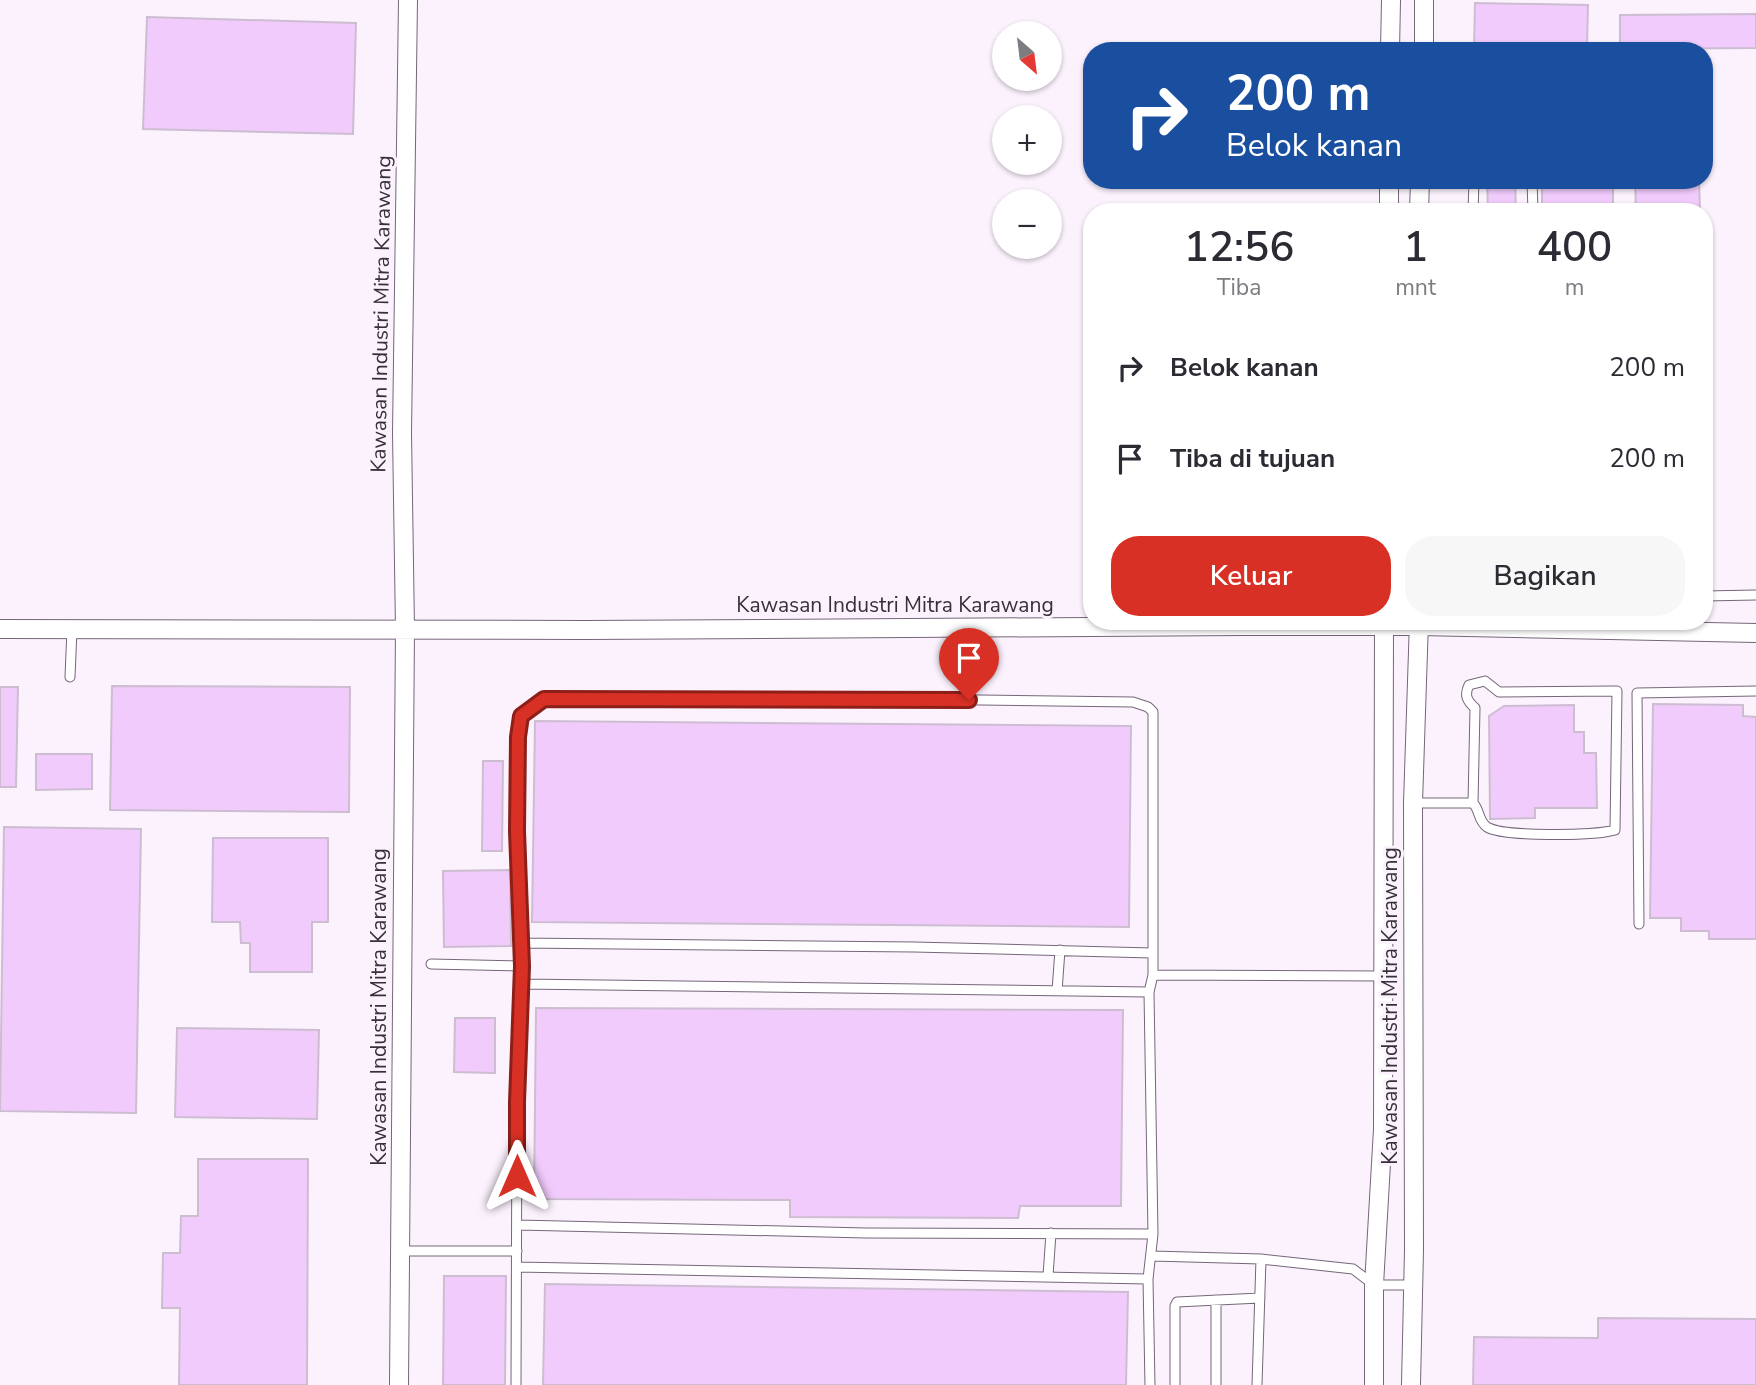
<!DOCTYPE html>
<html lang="id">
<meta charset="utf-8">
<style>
body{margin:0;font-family:"Nunito Sans",sans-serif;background:#f7f7f7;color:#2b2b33;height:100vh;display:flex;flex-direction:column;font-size:26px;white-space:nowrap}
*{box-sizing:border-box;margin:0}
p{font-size:23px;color:#7c7c81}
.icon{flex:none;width:38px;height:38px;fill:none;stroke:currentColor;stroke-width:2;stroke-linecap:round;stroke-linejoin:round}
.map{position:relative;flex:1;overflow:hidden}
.sheet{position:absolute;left:1083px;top:203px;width:630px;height:427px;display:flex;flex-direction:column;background:#fff;border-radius:28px;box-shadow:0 2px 5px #0004}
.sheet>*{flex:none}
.top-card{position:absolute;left:1083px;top:42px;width:630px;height:147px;border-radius:28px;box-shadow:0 2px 5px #0004;background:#1a4fa0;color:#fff;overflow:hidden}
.needle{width:46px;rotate:152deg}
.buttons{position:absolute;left:992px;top:21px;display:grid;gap:14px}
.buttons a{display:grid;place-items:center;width:70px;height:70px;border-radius:50%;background:#fff;box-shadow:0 2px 5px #0004;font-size:35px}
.pin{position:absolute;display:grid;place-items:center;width:60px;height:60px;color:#fff;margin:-72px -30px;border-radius:50% 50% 50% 0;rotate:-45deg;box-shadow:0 0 7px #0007}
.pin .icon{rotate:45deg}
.me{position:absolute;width:77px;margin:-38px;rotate:0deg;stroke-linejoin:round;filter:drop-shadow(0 0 5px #0008)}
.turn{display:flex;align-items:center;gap:24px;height:147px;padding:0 28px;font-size:32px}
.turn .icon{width:91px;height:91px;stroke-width:2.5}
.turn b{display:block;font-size:49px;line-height:60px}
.eta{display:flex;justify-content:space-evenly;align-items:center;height:119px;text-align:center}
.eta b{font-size:42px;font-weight:600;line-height:49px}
.cta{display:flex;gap:14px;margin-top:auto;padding:14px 28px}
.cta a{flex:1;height:80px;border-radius:28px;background:#d93025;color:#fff;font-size:28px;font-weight:600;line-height:80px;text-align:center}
.cta a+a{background:#f7f7f7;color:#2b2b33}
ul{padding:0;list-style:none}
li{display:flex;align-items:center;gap:21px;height:91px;padding:0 28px}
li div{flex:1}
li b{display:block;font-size:26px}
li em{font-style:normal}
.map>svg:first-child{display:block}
.building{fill:#f1cbfb;stroke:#cdbdd1;stroke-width:2}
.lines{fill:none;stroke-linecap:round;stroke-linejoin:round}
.service-casing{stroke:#756679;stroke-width:11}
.minor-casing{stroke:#756679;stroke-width:20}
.service{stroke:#fff;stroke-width:9}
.minor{stroke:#fff;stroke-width:18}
.route-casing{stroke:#8d1f18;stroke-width:18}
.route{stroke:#d93025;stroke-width:12}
.labels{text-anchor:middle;stroke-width:6;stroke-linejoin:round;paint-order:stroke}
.street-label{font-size:21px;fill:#363038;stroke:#fcf2fe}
</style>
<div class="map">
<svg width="1756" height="1385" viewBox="0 0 1756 1385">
<rect width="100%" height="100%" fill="#fcf2fe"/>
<path class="building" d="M1475 3 1588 5 1587 48 1474 46Z
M1756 14V48L1620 49V15Z
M147 17 356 23 353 134 143 129Z
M1487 180H1515L1516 212H1488Z
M1542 180H1613V212H1542Z
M1635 180H1699L1700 212H1636Z
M112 686 350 687 349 812 110 810Z
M0 687H18L16 787H0Z
M1653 704 1743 705V716L1756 717V939H1709V931H1681V918H1650Z
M1574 705V732H1584V753H1596L1597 808H1535V818L1490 819 1489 716 1504 706Z
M535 721 1131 726 1129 927 532 922Z
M36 754H92V789L36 790Z
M483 761H503L502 851H482Z
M4 827 141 829 136 1113 0 1111Z
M213 838H328V922H312V972H250V943H241L240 922H212Z
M510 870 511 946 444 947 443 871Z
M536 1008 1123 1010 1121 1206H1020L1018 1218 790 1217V1200L534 1199Z
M455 1018H495V1073L454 1072Z
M177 1028 319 1030 317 1119 175 1117Z
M198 1159H308L307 1385H179L180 1308H162L163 1253H180L181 1216H198Z
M444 1276H506L505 1385H443Z
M545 1284 1128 1292 1126 1385H543Z
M1598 1318 1756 1319V1385H1473L1474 1337 1598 1338Z"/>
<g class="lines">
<defs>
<path id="service" d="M1532 180 1533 212
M1473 212 1474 180
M1704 596 1756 595
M70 677 72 629
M1413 803H1473C1480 810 1478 821 1487 827 1503 837 1595 836 1615 830L1617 691 1499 692 1485 681 1469 685C1464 695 1467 701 1475 708L1473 803
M1639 924 1637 693 1756 691
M521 943 914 947 1152 953
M431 964 522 966
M1153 975 1383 976
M521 984 1149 992
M1057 991 1060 950
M518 1225 866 1233 1153 1234
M400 1251H517
M1152 1256 1261 1259 1353 1269 1374 1285H1413
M517 1267 1148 1279
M1048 1276 1051 1233
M516 1385 517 1102 522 966 517 831 518 737 521 716 544 699 832 698 1133 702 1148 707 1153 712V975L1149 992 1153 1234 1148 1279 1150 1385
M1175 1385V1306L1177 1302 1260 1298
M1216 1385V1300
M1257 1385 1261 1259"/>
<path id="minor" d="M1390 51 1391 0
M1424 51V0
M1389 212V180
M1419 212 1420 180
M0 629 585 630 1243 626H1419L1756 633
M399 1385 405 629 402 433 408 0
M1374 1385V1285L1383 1129 1384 621
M1411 1385 1414 1250 1413 803 1419 621"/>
</defs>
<use href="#service" class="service-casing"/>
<use href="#minor" class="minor-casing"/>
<use href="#service" class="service"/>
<use href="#minor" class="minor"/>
</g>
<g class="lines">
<defs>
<path id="route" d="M517 1176V1102L522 966 517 831 518 737 521 716 544 699 969 700"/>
</defs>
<use href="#route" class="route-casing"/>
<use href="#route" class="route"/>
</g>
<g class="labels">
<g class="street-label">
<text transform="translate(381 314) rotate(-89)" y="7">Kawasan Industri Mitra Karawang</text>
<text x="895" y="612">Kawasan Industri Mitra Karawang</text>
<text transform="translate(1390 1006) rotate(-90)" y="7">Kawasan Industri Mitra Karawang</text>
<text transform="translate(379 1007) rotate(-90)" y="7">Kawasan Industri Mitra Karawang</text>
</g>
</g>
</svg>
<div class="buttons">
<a><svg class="needle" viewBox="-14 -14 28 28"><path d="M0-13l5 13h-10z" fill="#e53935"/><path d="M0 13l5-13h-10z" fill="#7c7c81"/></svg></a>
<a>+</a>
<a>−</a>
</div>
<div class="pin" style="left:969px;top:700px;background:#d93025"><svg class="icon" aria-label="arrive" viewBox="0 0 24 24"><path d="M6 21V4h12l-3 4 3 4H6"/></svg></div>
<svg class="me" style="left:517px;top:1176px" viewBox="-20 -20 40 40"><path d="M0-17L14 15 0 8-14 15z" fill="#d93025" stroke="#fff" stroke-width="4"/></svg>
<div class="top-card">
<div class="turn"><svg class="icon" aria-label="right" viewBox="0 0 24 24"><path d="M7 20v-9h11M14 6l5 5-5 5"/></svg><div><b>200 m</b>Belok kanan</div></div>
</div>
<section class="sheet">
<div class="eta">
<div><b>12:56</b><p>Tiba</p></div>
<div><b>1</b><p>mnt</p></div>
<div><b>400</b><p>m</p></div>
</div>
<ul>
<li><svg class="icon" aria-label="right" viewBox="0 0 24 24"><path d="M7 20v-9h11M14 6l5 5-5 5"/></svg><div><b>Belok kanan</b></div><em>200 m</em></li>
<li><svg class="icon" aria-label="arrive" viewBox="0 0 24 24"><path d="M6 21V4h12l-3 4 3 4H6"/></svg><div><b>Tiba di tujuan</b></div><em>200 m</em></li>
</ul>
<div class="cta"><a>Keluar</a><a>Bagikan</a></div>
</section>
</div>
